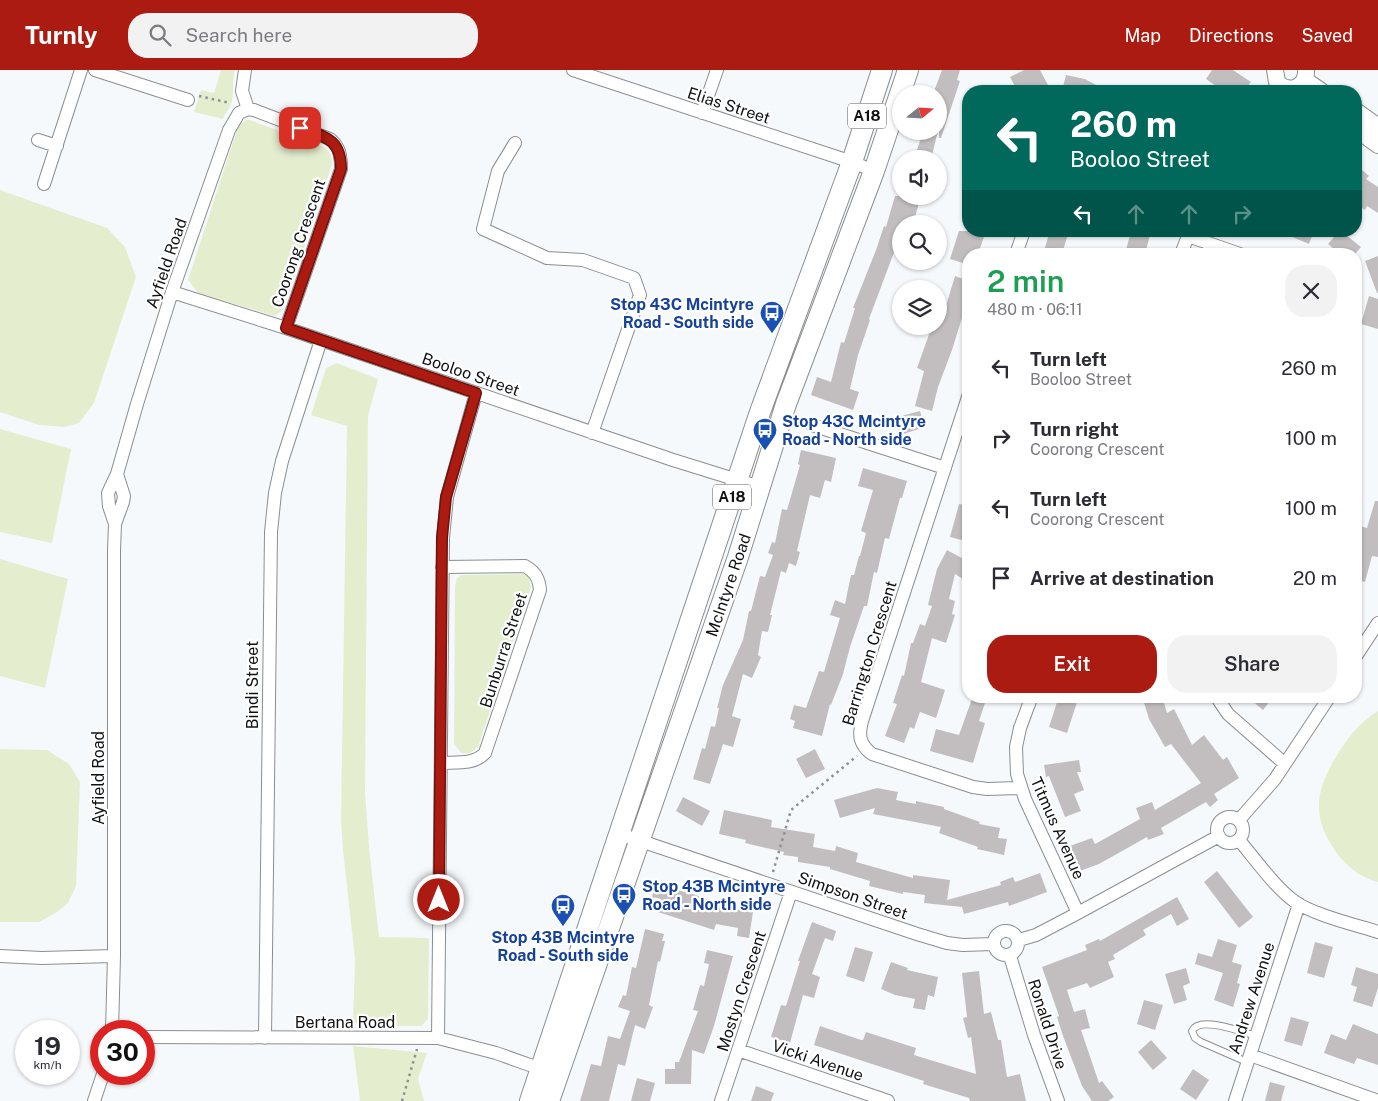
<!DOCTYPE html>
<meta charset="utf-8">
<style>
body{margin:0;font-family:"Public Sans",sans-serif;background:#f2f2f3;color:#2b2b33;height:100vh;display:flex;flex-direction:column;font-size:19px;white-space:nowrap}
*{box-sizing:border-box;margin:0}
p{font-size:16px;color:#7c7c81}
.icon{flex:none;width:28px;height:28px;fill:none;stroke:currentColor;stroke-width:2;stroke-linecap:round;stroke-linejoin:round}
.map{position:relative;flex:1;overflow:hidden}
.drawer{position:absolute;left:962px;top:178px;width:400px;height:455px;display:flex;flex-direction:column;background:#fff;border-radius:20px;box-shadow:0 1px 4px #0004}
.drawer>*{flex:none}
.hud{position:absolute;left:962px;top:15px;width:400px;height:152px;border-radius:20px;box-shadow:0 1px 4px #0004;background:#00695c;color:#fff;overflow:hidden}
.needle{width:32px;rotate:72deg}
.controls{position:absolute;left:892px;top:15px;display:grid;gap:10px}
.controls a{display:grid;place-items:center;width:55px;height:55px;border-radius:50%;background:#fff;box-shadow:0 1px 4px #0004;font-size:25px}
.speed{position:absolute;left:15px;top:950px;display:flex;gap:10px;font-size:25px;font-weight:700;text-align:center}
.speed>*{display:grid;place-content:center;width:65px;height:65px;border-radius:50%;background:#fff;box-shadow:0 1px 4px #0004;line-height:1}
.speed small{font-size:12px;font-weight:400}
.speed .limit{border:8px solid #d22;background:#fff;color:#111}
.pin{position:absolute;display:grid;place-items:center;width:42px;height:42px;color:#fff;margin:-21px;border-radius:10px;box-shadow:0 2px 8px #0006}
.me{position:absolute;width:55px;margin:-28px;rotate:0deg;stroke-linejoin:round;filter:drop-shadow(0 0 4px #0008)}
.turn{display:flex;align-items:center;gap:18px;height:105px;padding:0 25px;font-size:22px}
.turn .icon{width:65px;height:65px;stroke-width:2.5}
.turn b{display:block;font-size:35px;line-height:42px}
.lanes{display:flex;align-items:center;height:48px;padding:0 25px;background:#0003;justify-content:center;gap:25px;direction:ltr}
.lanes .off{opacity:.35}
.round{display:grid;place-items:center;flex:none;width:52px;height:52px;border-radius:20px;background:#f2f2f3}
.head{display:flex;align-items:center;justify-content:space-between;height:85px;padding:0 25px}
h1{font-size:30px;font-weight:600;line-height:38px;color:#1e9e55}
.action{display:flex;gap:10px;margin-top:auto;padding:10px 25px}
.action a{flex:1;height:58px;border-radius:20px;background:#ac1b11;color:#fff;font-size:20px;font-weight:600;line-height:58px;text-align:center}
.action a+a{background:#f2f2f3;color:#2b2b33}
ul{padding:0;list-style:none}
li{display:flex;align-items:center;gap:15px;height:70px;padding:0 25px}
li div{flex:1}
li b{display:block;font-size:19px}
li em{font-style:normal}
header{display:flex;align-items:center;gap:30px;box-sizing:border-box;height:70px;padding:0 25px;background:#ac1b11;color:#fff}
header strong{font-size:24px}
nav{display:flex;gap:28px;margin-inline-start:auto;font-size:18px}
.search{width:350px;height:45px;background:#f2f2f3;display:flex;align-items:center;gap:12px;box-sizing:border-box;padding:0 18px;border-radius:20px;color:#7c7c81;font-size:19px}
.map>svg:first-child{display:block}
.green{fill:#e4eecf}
.building{fill:#c2bebf}
.lines{fill:none;stroke-linecap:round;stroke-linejoin:round}
.service-casing{stroke:#8b8e91;stroke-width:8}
.minor-casing{stroke:#8b8e91;stroke-width:14}
.tertiary-casing{stroke:#8b8e91;stroke-width:18}
.primary-casing{stroke:#8b8e91;stroke-width:22}
.path{stroke:#8e9092;stroke-width:2.5;stroke-dasharray:2.5 4;stroke-linecap:butt}
.service{stroke:#fff;stroke-width:6}
.minor{stroke:#fff;stroke-width:12}
.tertiary{stroke:#fff;stroke-width:16}
.primary{stroke:#fff;stroke-width:20}
.route-casing{stroke:#70120b;stroke-width:12}
.route{stroke:#ac1b11;stroke-width:9}
.labels{text-anchor:middle;stroke-width:4.5;stroke-linejoin:round;paint-order:stroke}
.shield{fill:#fff;stroke:#575858;stroke-width:1}
.shield-label{font-size:15px;font-weight:bold;fill:#0f1011}
.street-label{font-size:16px;fill:#0f1011;stroke:#fff}
.transit-label{font-size:16px;font-weight:bold;fill:#164399;stroke:#fff;text-anchor:start}
</style>
<header>
<strong>Turnly</strong>
<div class="search"><svg class="icon" aria-label="search" viewBox="0 0 24 24"><circle cx="10" cy="10" r="6"/><path d="M15 15l6 6"/></svg>Search here</div>
<nav><a>Map</a><a>Directions</a><a>Saved</a></nav>
</header>
<div class="map">
<svg width="1378" height="1031" viewBox="0 0 1378 1031">
<rect width="100%" height="100%" fill="#f6f9fc"/>
<path class="green" d="M221 0H235C231 11 235 25 231 34 229 40 225 43 223 49L194 42 201 20 214 23Z
M247 49 326 78 331 85 332 95 283 240 275 246 198 223 188 210 238 57Z
M0 120 107 158 125 177 136 207 94 333 79 353 65 357 39 355 0 342Z
M337 293 378 309 368 346 365 723 369 777 379 867 429 868 428 949 421 956H391L353 953 355 889 343 780 341 749 347 356 311 345 326 298Z
M0 359 71 379 52 473 0 462Z
M0 489 68 509 45 618 0 606Z
M526 504 529 508 531 518 478 677 470 683H461L454 673 455 516 457 508 461 505Z
M1378 641V812C1361 808 1346 796 1336 782 1310 745 1316 718 1339 682 1349 666 1361 651 1378 641Z
M0 679 47 680 69 694 80 712 76 816 68 833 57 842 39 852H0Z
M353 976 427 983 418 1009 424 1031H360Z"/>
<path class="building" d="M942 0H960L957 10 960 11 941 68H939V24H933Z
M1024 0H1040L1048 15 1036 21H1030L1026 15 1017 20 1010 7Z
M1212 0H1233L1251 12 1244 21H1234L1228 17 1225 21H1223L1206 9Z
M1066 5 1085 9 1107 21H1062Z
M921 61H938L931 89H914L920 71 919 70Z
M1361 99 1369 106 1366 109 1378 117V143L1367 136 1365 140 1356 134V103Z
M895 126H921L913 154H901V179L896 177 869 249 870 250 858 285 850 319 859 322 853 340 811 325 817 307 831 312 841 272 844 273 855 238H853L876 180 884 156 886 157Z
M959 161H986L978 184H969V195L950 189Z
M1050 161H1059L1068 164 1062 184H1043Z
M1131 161H1151L1145 184H1125Z
M1278 161H1314L1309 174Z
M1339 161H1341L1361 177 1355 184H1340L1328 174Z
M1378 186V223H1377L1365 191Z
M955 206 969 211V225L952 280 938 317 932 341 915 336 924 301 917 298 932 256H939V237L945 239Z
M1369 226 1378 229V259L1361 254Z
M920 341 925 357 900 365 894 348Z
M801 380 836 388 831 412 825 410 820 428 810 425 797 481 800 482 796 496 789 493 786 503 781 501 770 545H772L768 562 762 561 758 585 761 587 752 608 743 604 732 646 741 649 733 677 723 674 710 714 693 709 702 678 705 679 711 656 715 657 719 638H717L723 615 743 570 749 541H751L760 506 765 507 773 485 768 483 772 472 775 473 782 439 787 440 800 395 798 394Z
M863 398 907 411 902 428H900L889 469 885 468 877 503 874 502 867 536H864L850 577 843 604 831 635 830 634 822 666 793 658 795 651 790 649 794 635 806 638 819 601 824 602 840 548 830 545 835 530 845 534 851 505H854L859 486H860L866 463 861 461 873 420 858 416Z
M1375 431H1378V487L1372 486 1365 512 1356 509V455L1367 458Z
M959 434 969 436V472L950 467Z
M947 480 969 492V500L963 509 955 504 949 529 955 531 952 544 955 545 946 573 932 568 921 612 945 620 936 648 920 642 914 659 910 657 904 673 885 666 897 634 893 633 902 605 904 606 911 573H913L920 554 925 556 932 536 928 535 937 499Z
M973 626H986L983 632 985 633 979 651 985 653 973 693 930 681 936 659 959 665Z
M1059 626H1079L1067 663 1049 657Z
M1142 626H1162L1167 643 1174 639 1192 675 1204 665 1223 690 1227 687 1239 708 1214 724 1218 730 1210 737 1206 732 1161 758 1164 764 1148 770 1147 767 1099 794 1080 801 1070 776 1092 768 1095 774 1140 749 1136 738 1152 732 1155 740 1201 713 1171 674 1165 677 1149 649Z
M1246 626H1274L1263 640Z
M815 679 825 699 806 708 796 689Z
M1079 690 1081 702H1077L1084 720 1074 724 1081 741 1065 747 1049 706 1046 707 1044 695Z
M877 718 898 722 896 730 916 734V731L944 737V739L980 752 979 754 1000 758 998 768 1007 769 1004 785 977 779 978 777 939 763 941 757 873 744 875 738 840 748 834 730Z
M683 727 710 741 702 756 676 741Z
M724 740 772 750 771 757 815 764 813 777 835 781 836 776 858 783 856 792 913 808V805L950 810 947 830 1001 815 1000 812 1013 807 1015 812 1040 803 1047 822 1009 836 1008 832 964 844 962 837 924 833 925 825 903 822V824L869 816 870 811 830 799V797L798 792V787L783 785 784 782 745 773 746 770 719 764Z
M1217 801 1253 847 1239 858 1204 812Z
M655 815 690 823 723 835 722 837 753 842 749 868 737 866 738 858 716 854 714 860 658 842 661 829 652 827Z
M1177 827 1189 849 1177 856 1171 844 1143 860 1146 865 1113 885 1115 889 1108 892 1114 907 1090 918 1087 913 1067 920 1074 942 1085 939 1090 958 1081 960 1099 1013 1102 1011 1114 1027 1108 1031H1092L1082 1016 1063 966 1057 947 1059 946 1042 897 1087 880 1085 875 1099 869 1100 871Z
M812 852 836 861 833 871 825 868 812 904 820 907 814 928 803 925 790 973 771 967 781 935 786 936 800 891H798Z
M645 859 664 864 662 871H665L660 892 658 891 649 935 653 937 645 959 635 955 625 996 618 994 609 1031H580L591 994 601 996 608 966 620 969 630 941 618 937 623 925 626 926 632 897 636 898Z
M1218 869 1237 875 1232 892 1242 895 1237 913 1240 914 1233 937 1214 930 1223 903 1195 894 1198 883 1212 887Z
M1315 872 1333 877 1324 908 1307 903Z
M855 877 873 882 864 912 846 906Z
M707 880 733 886 714 956 704 984 692 980 691 1014H665V999H675V992H679L698 941 693 940 700 915 704 916 709 894 704 893Z
M891 892 908 898 907 900 938 907 934 927 928 925 925 940 913 938 915 929 895 925 881 919Z
M1356 897 1378 904V918L1372 937 1353 931 1357 917 1351 915Z
M1186 898 1190 913 1183 916 1187 930 1174 934 1165 904Z
M979 901 984 944 991 942 998 970H1001L1007 1007 1020 1004 1026 1031H970L969 1028 923 1014 924 1011 814 975 820 956 861 970H863L866 962 916 978 914 985 976 1004 971 967 968 968 963 948 967 947 962 903Z
M1144 930 1163 935 1155 960 1137 954Z
M1291 947 1309 952 1302 976 1284 971Z
M1353 954 1378 964V995L1357 988 1354 994 1324 983 1331 964 1346 970Z
M1151 970 1167 988 1153 1000 1138 982Z
M1193 999 1209 1010 1196 1030 1180 1019Z
M637 1008 655 1013 650 1031H631Z
M1270 1012 1285 1016 1281 1031H1265Z
M756 1016 774 1023 771 1031H751Z"/>
<g class="lines">
<defs>
<path id="service" d="M1247 992 1201 972 1195 968 1192 961C1199 945 1243 962 1256 966"/>
<path id="minor" d="M95 0 188 30
M245 0 242 21 248 39
M573 0 852 92 874 101
M248 39 254 40 330 69C340 77 341 87 341 99L286 258
M702 43 717 0
M38 70 57 76
M515 73 498 101 483 159 547 188 583 190 634 208 640 225 592 363
M44 114 81 0
M1188 166 1240 184
M1016 184 1024 161
M1181 184 1190 161
M172 222 286 258 673 390 760 417
M969 324 862 651C858 666 860 675 872 684L973 717 987 719 1021 718
M812 355 945 398
M115 454 109 436 108 423 117 404 137 334 172 222 229 60 239 43 248 39
M1356 586 1378 553
M1032 626 1020 658 1016 677 1017 704 1025 729 1078 843
M1216 626 1228 644 1285 694
M441 693C456 692 474 695 485 683L540 520C539 508 535 502 525 496L442 497
M1217 760a13 13 0 1 1 26 0a13 13 0 1 1-26 0Z
M1239 750 1275 709 1330 626
M620 764 917 864 947 873 963 875 993 874
M1239 770C1255 789 1274 816 1294 831 1311 844 1356 855 1378 862
M994 873a12 12 0 1 1 24 0a12 12 0 1 1-24 0Z
M1019 870 1036 865 1078 843 1219 766
M0 886 42 888 114 886
M1010 886 1034 965 1058 1031
M112 961 114 886V480L115 454 123 432 124 426 117 404
M144 967 438 968 496 983 541 999
M265 968 271 462 275 423 282 391 321 270
M438 968 443 468 447 427 476 323
M738 980 888 1031
M1250 985 1378 1031
M94 1031 103 1004
M721 1031 791 822
M1235 1031 1299 834"/>
<path id="tertiary" d="M1275 0 1277 12C1289 25 1307 17 1306 0
M1305 10 1321 21
M1356 41 1378 57
M1356 59 1378 75"/>
<path id="primary" d="M530 1031 760 342 852 92 882 0
M549 1031 738 487 786 334 874 101 908 0"/>
</defs>
<use href="#service" class="service-casing"/>
<use href="#minor" class="minor-casing"/>
<use href="#tertiary" class="tertiary-casing"/>
<use href="#primary" class="primary-casing"/>
<path class="path" d="M199 26 230 33
M773 802 791 740 857 686
M402 1031 417 979"/>
<use href="#service" class="service"/>
<use href="#minor" class="minor"/>
<use href="#tertiary" class="tertiary"/>
<use href="#primary" class="primary"/>
</g>
<g class="lines">
<defs>
<path id="route" d="M300 58C325 67 341 68 341 99L286 258 476 323 446 427 442 468 439 830"/>
</defs>
<use href="#route" class="route-casing"/>
<use href="#route" class="route"/>
</g>
<defs>
<symbol id="bus-pin" viewBox="-11 -11 22 30"><path d="M0 17L-7.5 6A9.5 9.5 0 1 1 7.5 6Z" fill="#1a4fb4" stroke="#fff"/><path d="M-5-6H5V4H4V6H2V4H-2V6H-4V4H-5ZM-3.5-4V0h7V-4ZM-3.5 1.2v1.5H-2V1.2ZM2 1.2v1.5H3.5V1.2Z" fill="#fff"/></symbol>
</defs>
<g fill-rule="evenodd">
<use href="#bus-pin" x="758" y="229" width="28" height="38"/>
<use href="#bus-pin" x="751" y="346" width="28" height="38"/>
<use href="#bus-pin" x="610" y="811" width="28" height="38"/>
<use href="#bus-pin" x="549" y="822" width="28" height="38"/>
</g>
<g class="labels">
<g class="shield">
<rect x="848" y="33.5" width="38" height="25" rx="4"/>
<rect x="713" y="414.5" width="38" height="25" rx="4"/>
</g>
<g class="shield-label">
<text x="867" y="51">A18</text>
<text x="732" y="432">A18</text>
</g>
<g class="street-label">
<text transform="translate(729 35) rotate(18)" y="6">Elias Street</text>
<text transform="translate(298 173) rotate(-71)" y="6">Coorong Crescent</text>
<text transform="translate(166 193) rotate(-71)" y="6">Ayfield Road</text>
<text transform="translate(471 304) rotate(19)" y="6">Booloo Street</text>
<text transform="translate(728 515) rotate(-71)" y="6">McIntyre Road</text>
<text transform="translate(503 580) rotate(-72)" y="6">Bunburra Street</text>
<text transform="translate(869 583) rotate(-73)" y="6">Barrington Crescent</text>
<text transform="translate(252 615) rotate(-90)" y="6">Bindi Street</text>
<text transform="translate(98 708) rotate(-90)" y="6">Ayfield Road</text>
<text transform="translate(1058 758) rotate(66)" y="6">Titmus Avenue</text>
<text transform="translate(853 825) rotate(19)" y="6">Simpson Street</text>
<text transform="translate(741 921) rotate(-72)" y="6">Mostyn Crescent</text>
<text transform="translate(1251 928) rotate(-72)" y="6">Andrew Avenue</text>
<text x="345" y="958">Bertana Road</text>
<text transform="translate(1048 954) rotate(72)" y="6">Ronald Drive</text>
<text transform="translate(818 990) rotate(19)" y="6">Vicki Avenue</text>
</g>
<g class="transit-label">
<text x="754" y="240" text-anchor="end">Stop 43C Mcintyre<tspan x="754" dy="18">Road - South side</tspan></text>
<text x="782" y="357">Stop 43C Mcintyre<tspan x="782" dy="18">Road - North side</tspan></text>
<text x="642" y="822">Stop 43B Mcintyre<tspan x="642" dy="18">Road - North side</tspan></text>
<text x="563" y="873" text-anchor="middle">Stop 43B Mcintyre<tspan x="563" dy="18">Road - South side</tspan></text>
</g>
</g>
</svg>
<div class="controls">
<a><svg class="needle" viewBox="-14 -14 28 28"><path d="M0-13l5 13h-10z" fill="#e53935"/><path d="M0 13l5-13h-10z" fill="#7c7c81"/></svg></a>
<a><svg class="icon" aria-label="sound" viewBox="0 0 24 24"><path d="M4 9h4l5-4v14l-5-4H4zM17 9q2 3 0 6"/></svg></a>
<a><svg class="icon" aria-label="search" viewBox="0 0 24 24"><circle cx="10" cy="10" r="6"/><path d="M15 15l6 6"/></svg></a>
<a><svg class="icon" aria-label="layers" viewBox="0 0 24 24"><path d="M12 4l9 5-9 5-9-5zM3 14l9 5 9-5"/></svg></a>
</div>
<div class="speed"><div>19<small>km/h</small></div><div class="limit">30</div></div>
<div class="pin" style="left:300px;top:58px;background:#d93025"><svg class="icon" aria-label="arrive" viewBox="0 0 24 24"><path d="M6 21V4h12l-3 4 3 4H6"/></svg></div>
<svg class="me" style="left:439px;top:830px" viewBox="-20 -20 40 40"><circle r="17" fill="#ac1b11" stroke="#fff" stroke-width="3"/><path d="M0-11L8 9 0 5-8 9z" fill="#fff"/></svg>
<div class="hud">
<div class="turn"><svg class="icon" aria-label="left" viewBox="0 0 24 24"><path d="M17 20v-9H6M10 6l-5 5 5 5"/></svg><div><b>260 m</b>Booloo Street</div></div>
<div class="lanes"><svg class="icon" aria-label="left" viewBox="0 0 24 24"><path d="M17 20v-9H6M10 6l-5 5 5 5"/></svg><svg class="icon off" aria-label="ahead" viewBox="0 0 24 24"><path d="M12 20V5M6 11l6-6 6 6"/></svg><svg class="icon off" aria-label="ahead" viewBox="0 0 24 24"><path d="M12 20V5M6 11l6-6 6 6"/></svg><svg class="icon off" aria-label="right" viewBox="0 0 24 24"><path d="M7 20v-9h11M14 6l5 5-5 5"/></svg></div>
</div>
<section class="drawer">
<div class="head"><div><h1>2 min</h1><p>480 m · 06:11</p></div><a class="round"><svg class="icon" aria-label="close" viewBox="0 0 24 24"><path d="M6 6l12 12M18 6L6 18"/></svg></a></div>
<ul>
<li><svg class="icon" aria-label="left" viewBox="0 0 24 24"><path d="M17 20v-9H6M10 6l-5 5 5 5"/></svg><div><b>Turn left</b><p>Booloo Street</p></div><em>260 m</em></li>
<li><svg class="icon" aria-label="right" viewBox="0 0 24 24"><path d="M7 20v-9h11M14 6l5 5-5 5"/></svg><div><b>Turn right</b><p>Coorong Crescent</p></div><em>100 m</em></li>
<li><svg class="icon" aria-label="left" viewBox="0 0 24 24"><path d="M17 20v-9H6M10 6l-5 5 5 5"/></svg><div><b>Turn left</b><p>Coorong Crescent</p></div><em>100 m</em></li>
<li><svg class="icon" aria-label="arrive" viewBox="0 0 24 24"><path d="M6 21V4h12l-3 4 3 4H6"/></svg><div><b>Arrive at destination</b></div><em>20 m</em></li>
</ul>
<div class="action"><a>Exit</a><a>Share</a></div>
</section>
</div>
